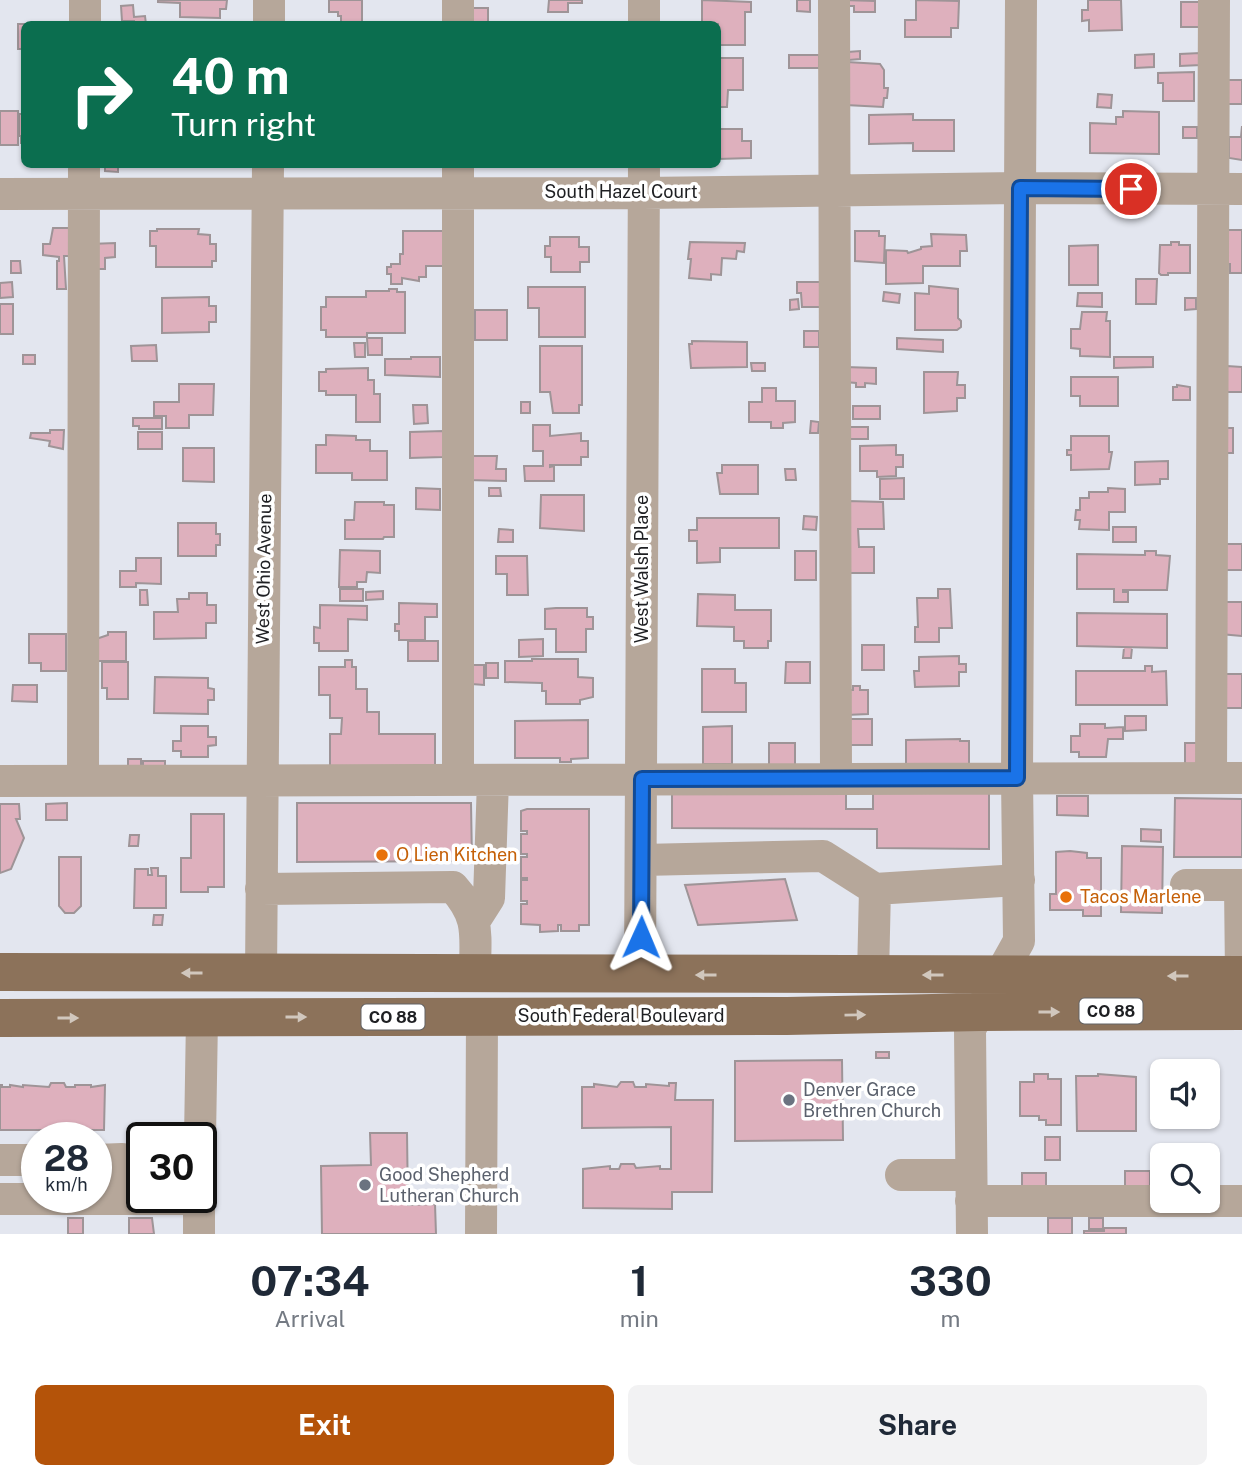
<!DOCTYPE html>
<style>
body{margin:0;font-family:"Public Sans",sans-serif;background:#f2f2f3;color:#1f2937;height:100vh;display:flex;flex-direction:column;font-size:26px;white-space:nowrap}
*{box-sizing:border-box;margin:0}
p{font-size:23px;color:#747a83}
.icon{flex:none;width:38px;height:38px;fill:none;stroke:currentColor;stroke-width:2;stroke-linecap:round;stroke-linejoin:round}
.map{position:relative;height:1234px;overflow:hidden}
.sheet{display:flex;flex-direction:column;background:#fff;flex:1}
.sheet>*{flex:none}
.top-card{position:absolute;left:21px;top:21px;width:700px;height:147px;border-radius:10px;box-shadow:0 2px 5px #0004;background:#0b6e4f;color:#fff;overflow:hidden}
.fabs{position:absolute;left:1150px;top:1059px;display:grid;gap:14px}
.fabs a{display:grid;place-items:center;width:70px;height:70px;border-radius:10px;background:#fff;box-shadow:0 2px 5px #0004;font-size:35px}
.speed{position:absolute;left:21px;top:1122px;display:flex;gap:14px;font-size:35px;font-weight:700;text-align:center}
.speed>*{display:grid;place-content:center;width:91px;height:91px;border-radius:50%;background:#fff;box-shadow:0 2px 5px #0004;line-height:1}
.speed small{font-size:18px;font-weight:400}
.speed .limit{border:4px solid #111;border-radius:10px;background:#fff;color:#111}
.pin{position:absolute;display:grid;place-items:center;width:60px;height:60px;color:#fff;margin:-30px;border:4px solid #fff;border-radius:50%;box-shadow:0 2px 7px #0007}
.me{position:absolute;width:77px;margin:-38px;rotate:1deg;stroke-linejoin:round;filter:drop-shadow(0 0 5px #0008)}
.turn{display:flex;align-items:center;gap:24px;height:147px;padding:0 35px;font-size:32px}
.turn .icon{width:91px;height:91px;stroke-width:2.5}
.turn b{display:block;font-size:49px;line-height:60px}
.eta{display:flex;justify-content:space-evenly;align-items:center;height:119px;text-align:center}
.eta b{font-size:42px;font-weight:700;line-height:49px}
.button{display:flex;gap:14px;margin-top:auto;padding:14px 35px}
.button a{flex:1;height:80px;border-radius:10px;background:#b45309;color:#fff;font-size:28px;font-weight:700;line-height:80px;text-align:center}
.button a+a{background:#f2f2f3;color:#1f2937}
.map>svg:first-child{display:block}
.building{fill:#deb0bd;stroke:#9e9497;stroke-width:2}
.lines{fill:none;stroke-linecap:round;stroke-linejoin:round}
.minor{stroke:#b6a79a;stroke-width:32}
.major{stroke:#8c725a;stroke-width:38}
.oneway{fill:#d1c7bd}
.route-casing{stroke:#114b97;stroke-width:18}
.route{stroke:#1a73e8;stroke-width:12}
.food-dot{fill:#e8710a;stroke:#fff;stroke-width:2.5}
.worship-dot{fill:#6b7280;stroke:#fff;stroke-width:2.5}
.labels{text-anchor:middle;stroke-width:7;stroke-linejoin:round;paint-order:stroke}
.shield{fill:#fff;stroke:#626264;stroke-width:2}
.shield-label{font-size:16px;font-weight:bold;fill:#1e1f22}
.street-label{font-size:18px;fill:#1e1f22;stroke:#fff}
.food-label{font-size:18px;fill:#c56008;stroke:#fff;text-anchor:start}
.worship-label{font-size:18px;fill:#5b616d;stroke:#fff;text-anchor:start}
</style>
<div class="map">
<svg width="1242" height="1234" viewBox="0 0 1242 1234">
<rect width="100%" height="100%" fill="#e3e6ef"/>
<path class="building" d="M158 0H227L226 9H220V18L180 17V3L158 2Z
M329 0H362V24H341V16H338V12H329Z
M549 0H582V3H568V12H548Z
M702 0 751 2V12H745V45H718V24H702Z
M797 0H810V12L797 11Z
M843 0 875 1V12H854V6H843Z
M916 0 959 1 958 28H951V37H905V20H916Z
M1088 0H1121L1122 30 1089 31V20L1082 21V10H1088Z
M1181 2H1202V27H1181Z
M133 5 134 17 145 16 146 24H134V21H122L121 6Z
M465 8H488V24H465Z
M18 24H47H24V49H18Z
M860 51V59L849 60 848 52Z
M1200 53 1201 65 1180 66V54Z
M1154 54V67L1135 68V55Z
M789 55H819V68H789Z
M718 58H743V90H728L727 107H718Z
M847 62 880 64 884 70V88H888L887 98H884L883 107 846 105Z
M1194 72V101H1163V83H1158V73Z
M1220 80H1242V104H1220Z
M1098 94 1112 95 1111 108 1097 107Z
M0 111H18V145H0Z
M1123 111 1159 112V154L1090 153V123L1116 124V117H1123Z
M19 114H24V143H21V136H19Z
M913 114V120H954V151H913V143L869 144V115Z
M1242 126V160L1229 158V137H1241Z
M1183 127H1197V138H1183Z
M718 129H742V141H751V158L718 159Z
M90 164H118V172L105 171V166Z
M53 228H70L69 256H64L66 289H57V261H59V257L43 255V244H50Z
M157 229H199L198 234 210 235V244H216V261H212V267H156V246H150V231H157Z
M1219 230H1242V273H1230V264H1221Z
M403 231H445L446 266H426V277H419V281L402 278V284H391V274H387V267H391V264H400V254H403Z
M855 231H879V236H885L884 263 855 261Z
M931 234 966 235 967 251H960V266H923V283L886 284V250L907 251 908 253 921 249V247L932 246Z
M550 237H579V247H589V262H580V272H551V257H545V246H550Z
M690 242 745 243 744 252 737 251 736 259 722 258 721 275 711 274V280L689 278 691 259H688Z
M1171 242H1179V245H1190V273H1168V275H1161L1159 273 1160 245H1171Z
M115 243V257L105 258V269H90V244Z
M1098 245V285H1069V246Z
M11 261H20L21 273H11Z
M1136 279H1157L1156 304H1136Z
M12 282 13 297 0 298V283Z
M797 282H820L821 307H802L801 293H797Z
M929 286 958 289V318L961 321V327L957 330H915V293L929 294Z
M528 287H585V337H539V308H528Z
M389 289H397V292H405V333H367V337H326V330H321V307H326V297H366V291H389Z
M884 292 900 294 899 303 883 301Z
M1078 293H1102V307L1077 306Z
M209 297V306H216V322H209V332L162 333V298Z
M1185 298H1196V309L1185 310Z
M798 299 799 309 790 310V300Z
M0 304H13V334H0Z
M475 310H507V340H475Z
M1082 312H1107L1106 321H1110V357L1080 356V349L1071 348V329H1080Z
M804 331H819V347H804Z
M367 338H382V355H368Z
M897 338 943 340V352L897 349Z
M692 341 747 342V367L691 368 689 344H692Z
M354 343H365V357H355Z
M156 345 157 361H132L131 346Z
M540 346H582V405H579V413H553L550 392H540Z
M23 355H35V364H23Z
M411 357H440V377L385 375V359H411Z
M1114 357H1153V367L1114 368Z
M751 363H765V371H752Z
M1227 366 1242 367V392H1226Z
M845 367 876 368V384L865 383V387H856V383L845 382Z
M368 368V380H374V394H380V422H356V395H326V391H319V372H326V369Z
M924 372H958L957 385H965V398H957V411L924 413Z
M1071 377H1118V406H1080V396H1071Z
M179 384H214L213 415H189V428H166V416H154V402H179Z
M1177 385 1190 387V400H1173V387H1177Z
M762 388H776V401H795V422L783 423V428H771V422H749V402H762Z
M521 402H530V413H521Z
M413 405H427L428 423 414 424Z
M853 406H880V419H853Z
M133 418H162V429H139V426H133Z
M811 421 819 422 818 433H810Z
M533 425H550V436L581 433V441H588V457H581V465H550V467L554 466V481H525L524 466H543V451H533Z
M849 427H868V439H849Z
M1219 428H1233V453H1219Z
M50 430H64L63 449 49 446 50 441 30 438 31 433H50Z
M443 431V457L410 458V432Z
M138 432H162V449H138Z
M326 435 356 436V440H370V451H387V480H352V473H316V445H326Z
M1071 436H1109V452H1112L1109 469 1071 470V455H1067V450H1071Z
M896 445V455H903V467H896V476L877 477V471H860V446Z
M183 448H214V482L183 481Z
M468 456H497L496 469H506V481L468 480Z
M1168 461V479H1160V484L1135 485V462Z
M722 465H758V494H720L717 473H722Z
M785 469H795L796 480H786Z
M904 478V499H880V479Z
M416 488 440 489V510L416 509Z
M489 488H500L501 496H489Z
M1108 488 1125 489V512H1109V530L1079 529 1080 520H1075L1076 510H1080V498H1089V492H1108Z
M541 495H584V531L540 528Z
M848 501 883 502 884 529H858L859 547H874V573H847Z
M355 502H384V505H394V537H384L383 539H345V520H354Z
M804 516 817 517 816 530 803 529Z
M697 518H779V548H720V562L697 563V541H689V530H697Z
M178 523H216V534H220V545H216V556H178Z
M1113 527H1136V542H1113Z
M499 529 513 530V542H498Z
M1217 544H1242V570H1218Z
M340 550 380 551V573L367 572 366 582H357V587H339Z
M795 551H816V580H795Z
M1145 551H1156V555L1170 556 1167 590H1123V592H1128V602H1114V589H1077V554L1145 555Z
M496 556H527L528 595H507V574H496Z
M136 558H161V584L136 583V587H120V571H136Z
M340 589H363V601H340Z
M938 589H950L952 628H939V642H915V627H918L917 598H938Z
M140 590H147L148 605H140Z
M383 591V599L366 600V592Z
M189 593H207V605H216V623H206V638L154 639V612H178L177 599H189Z
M698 594 735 595V610H771V641H768V648H744V641H734V627L697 626Z
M1218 602H1242V636L1220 634Z
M399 603 437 604V617H425V640H399V631H395V624H399Z
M320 605 367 606V620L348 619V651H319V643H314V627L320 628Z
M556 608H587V617H593V629H586V652H556V629H545V609Z
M1077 613 1167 614V648L1077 646Z
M108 632H126V661H90V641L108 635Z
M29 634H66V671H41V663H29Z
M543 639V656L519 657V640Z
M408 641H438V661H408Z
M862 645H884V670H862Z
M1124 648H1132L1131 658H1123Z
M959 656V664H966V672H959V686L915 687 914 671H919V657Z
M532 659H578V677L593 678V697L580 700V704H546V691H542V683L505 682V661H532Z
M345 660H352V667H356V689H367V712H379V734H435V767L330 766V734H341L342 718H330V695H319V667H345Z
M102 662H128V699H107V688H102Z
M786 662H810V683H785Z
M486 663H498V678H486Z
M472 665H484V685L472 684Z
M1145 666H1152V672L1166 671 1167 705H1076V671H1145Z
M702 669H735V683H746V712H702Z
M1223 674H1242V708H1223Z
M155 677 208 678V688L214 689V700H208V714L154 713Z
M13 685H37V702L12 701Z
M853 686H860V690H868V714L846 715 845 690H853Z
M1125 716H1146V730L1125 731Z
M839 719H872V745H839Z
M588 720V758L571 759V762H560V758H515V721Z
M1080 724H1105V728L1123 727V739H1108L1106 757H1079V752H1071V736H1080Z
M181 726H208V737H216V745L208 746V757H181V751H173V741H181Z
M732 726V764H703V727Z
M960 739V741H969V769L906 771V740Z
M769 743H795V771H769Z
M1185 743H1198V769H1185Z
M128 759H141V771H128Z
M143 761H165V775H143Z
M672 789H846V809H873V790H989V849L877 848V829L672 828Z
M1057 796H1088V816L1057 815Z
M1175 798 1242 799V857H1174Z
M67 803V820H46V804Z
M297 803H471L472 861 297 862Z
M0 804H19L20 819H16L24 838 11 869 0 873Z
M527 809H589V925H579V931H561V925H558V931L540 932V925L521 924V904H527V901H521V880H527V878H521V857H527V854H521V834H527V831H521V811Z
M191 814H224V887H208V892H181V858H191Z
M1141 829 1161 830V842L1141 841Z
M130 835H139L138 846H129Z
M1122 846 1163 847 1162 913 1121 912Z
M1070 851 1087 853V858H1101V916H1083V910H1050V894H1056V852Z
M59 857H81V906L74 913H65L59 906Z
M151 868H158V876H166V908H134L135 869H148V875H152Z
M785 879 797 920 698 925 685 885Z
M154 915H163L162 925H153Z
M876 1052H889V1058H876Z
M842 1060 843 1140 735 1141V1061Z
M1034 1074H1048V1079H1061V1125H1046V1120H1039V1116H1020V1082H1034Z
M1098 1074 1136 1077V1131H1077L1076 1076H1098Z
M621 1082H633L635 1087H646V1084L669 1086V1083H676L675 1100H713L712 1192H672V1209L583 1208V1169L610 1166V1169H619L621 1164H634L636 1168 660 1166V1169H671V1127L582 1128V1087H594V1084L617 1087Z
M51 1083H64L66 1087H75V1085H91V1087L105 1085 104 1130H0V1085H2V1087H10V1085L23 1087V1085L49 1087Z
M370 1133H407L408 1205 435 1204 436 1234H322L321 1166 371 1165Z
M1045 1137H1060V1160H1045Z
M1125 1171H1150V1195H1125Z
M1022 1173H1046V1195H1022Z
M68 1218H83V1234H68Z
M129 1218H152L154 1234H129Z
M1048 1218H1072V1234H1048Z
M1089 1218H1103V1228H1126V1234H1084V1231H1104V1229H1089Z"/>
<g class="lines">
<path class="minor" d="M458 0V24
M834 0 836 779
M85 24V0
M269 24V0
M644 24V0
M458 164V780
M0 194 643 193 1020 188 1242 189
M1211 778 1214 0
M0 781 1242 778
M83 781 84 164
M642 860 823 856 875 889 873 975
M1186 885H1242
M1240 885 1241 975
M261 889 453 887C481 918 475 935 475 974
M875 889 1019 880
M475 920 489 898 493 780
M261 973 268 164
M640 974 644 164
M200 1138 202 1018
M0 1160H37
M96 1160 122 1159 123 1199
M901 1175H971
M0 1199H199
M971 1201H1242
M481 1233 482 1017
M199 1234V1197
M972 1234 970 1029 1019 941 1017 778 1021 0"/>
<path class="major" d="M0 972 1242 975
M0 1018 787 1016 981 1012 1242 1011"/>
</g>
<defs><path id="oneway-solid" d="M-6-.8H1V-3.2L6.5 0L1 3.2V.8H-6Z" transform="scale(1.75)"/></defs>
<g class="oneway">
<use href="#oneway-solid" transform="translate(192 973) rotate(-180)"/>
<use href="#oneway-solid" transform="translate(706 975) rotate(-180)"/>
<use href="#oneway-solid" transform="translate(933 975) rotate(-180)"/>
<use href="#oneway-solid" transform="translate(1178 976) rotate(180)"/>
<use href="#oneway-solid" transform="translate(1049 1012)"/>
<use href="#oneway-solid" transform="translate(855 1015) rotate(-1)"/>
<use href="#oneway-solid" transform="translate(296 1017)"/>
<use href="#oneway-solid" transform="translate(68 1018)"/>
</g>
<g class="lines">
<defs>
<path id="route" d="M641 937 642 779 1017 778 1020 188 1131 189"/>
</defs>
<use href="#route" class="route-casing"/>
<use href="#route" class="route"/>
</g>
<g class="food-dot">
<circle cx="382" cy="855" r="7"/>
<circle cx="1066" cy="897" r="7"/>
</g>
<g class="worship-dot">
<circle cx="789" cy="1100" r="7"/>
<circle cx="365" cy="1185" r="7"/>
</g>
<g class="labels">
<g class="shield">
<rect x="1079.5" y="998.5" width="63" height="25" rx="5"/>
<rect x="361.5" y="1004.5" width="63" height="25" rx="5"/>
</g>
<g class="shield-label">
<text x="1111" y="1017">CO 88</text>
<text x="393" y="1023">CO 88</text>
</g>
<g class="street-label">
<text x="621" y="198">South Hazel Court</text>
<text transform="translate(264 569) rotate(-89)" y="6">West Ohio Avenue</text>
<text transform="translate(642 569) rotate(-90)" y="6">West Walsh Place</text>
<text x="621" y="1022">South Federal Boulevard</text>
</g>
<g class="food-label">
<text x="396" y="861">O Lien Kitchen</text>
<text x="1080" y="903">Tacos Marlene</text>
</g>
<g class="worship-label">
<text x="803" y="1096">Denver Grace<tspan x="803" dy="21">Brethren Church</tspan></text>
<text x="379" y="1181">Good Shepherd<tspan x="379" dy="21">Lutheran Church</tspan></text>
</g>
</g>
</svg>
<div class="fabs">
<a><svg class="icon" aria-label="sound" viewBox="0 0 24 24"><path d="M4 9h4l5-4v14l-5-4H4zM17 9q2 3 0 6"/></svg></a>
<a><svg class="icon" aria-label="search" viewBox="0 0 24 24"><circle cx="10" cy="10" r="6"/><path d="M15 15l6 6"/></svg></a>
</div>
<div class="speed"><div>28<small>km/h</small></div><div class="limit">30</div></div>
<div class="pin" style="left:1131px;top:189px;background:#d93025"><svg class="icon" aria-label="arrive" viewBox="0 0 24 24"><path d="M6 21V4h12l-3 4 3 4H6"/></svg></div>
<svg class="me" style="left:641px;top:937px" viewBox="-20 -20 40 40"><path d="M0-17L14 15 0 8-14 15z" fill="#1a73e8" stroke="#fff" stroke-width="4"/></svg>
<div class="top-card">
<div class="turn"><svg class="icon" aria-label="right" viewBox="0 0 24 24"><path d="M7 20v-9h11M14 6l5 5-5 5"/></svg><div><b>40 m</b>Turn right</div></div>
</div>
</div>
<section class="sheet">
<div class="eta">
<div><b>07:34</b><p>Arrival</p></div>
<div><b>1</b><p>min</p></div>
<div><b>330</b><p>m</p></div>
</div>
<div class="button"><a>Exit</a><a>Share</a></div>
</section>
